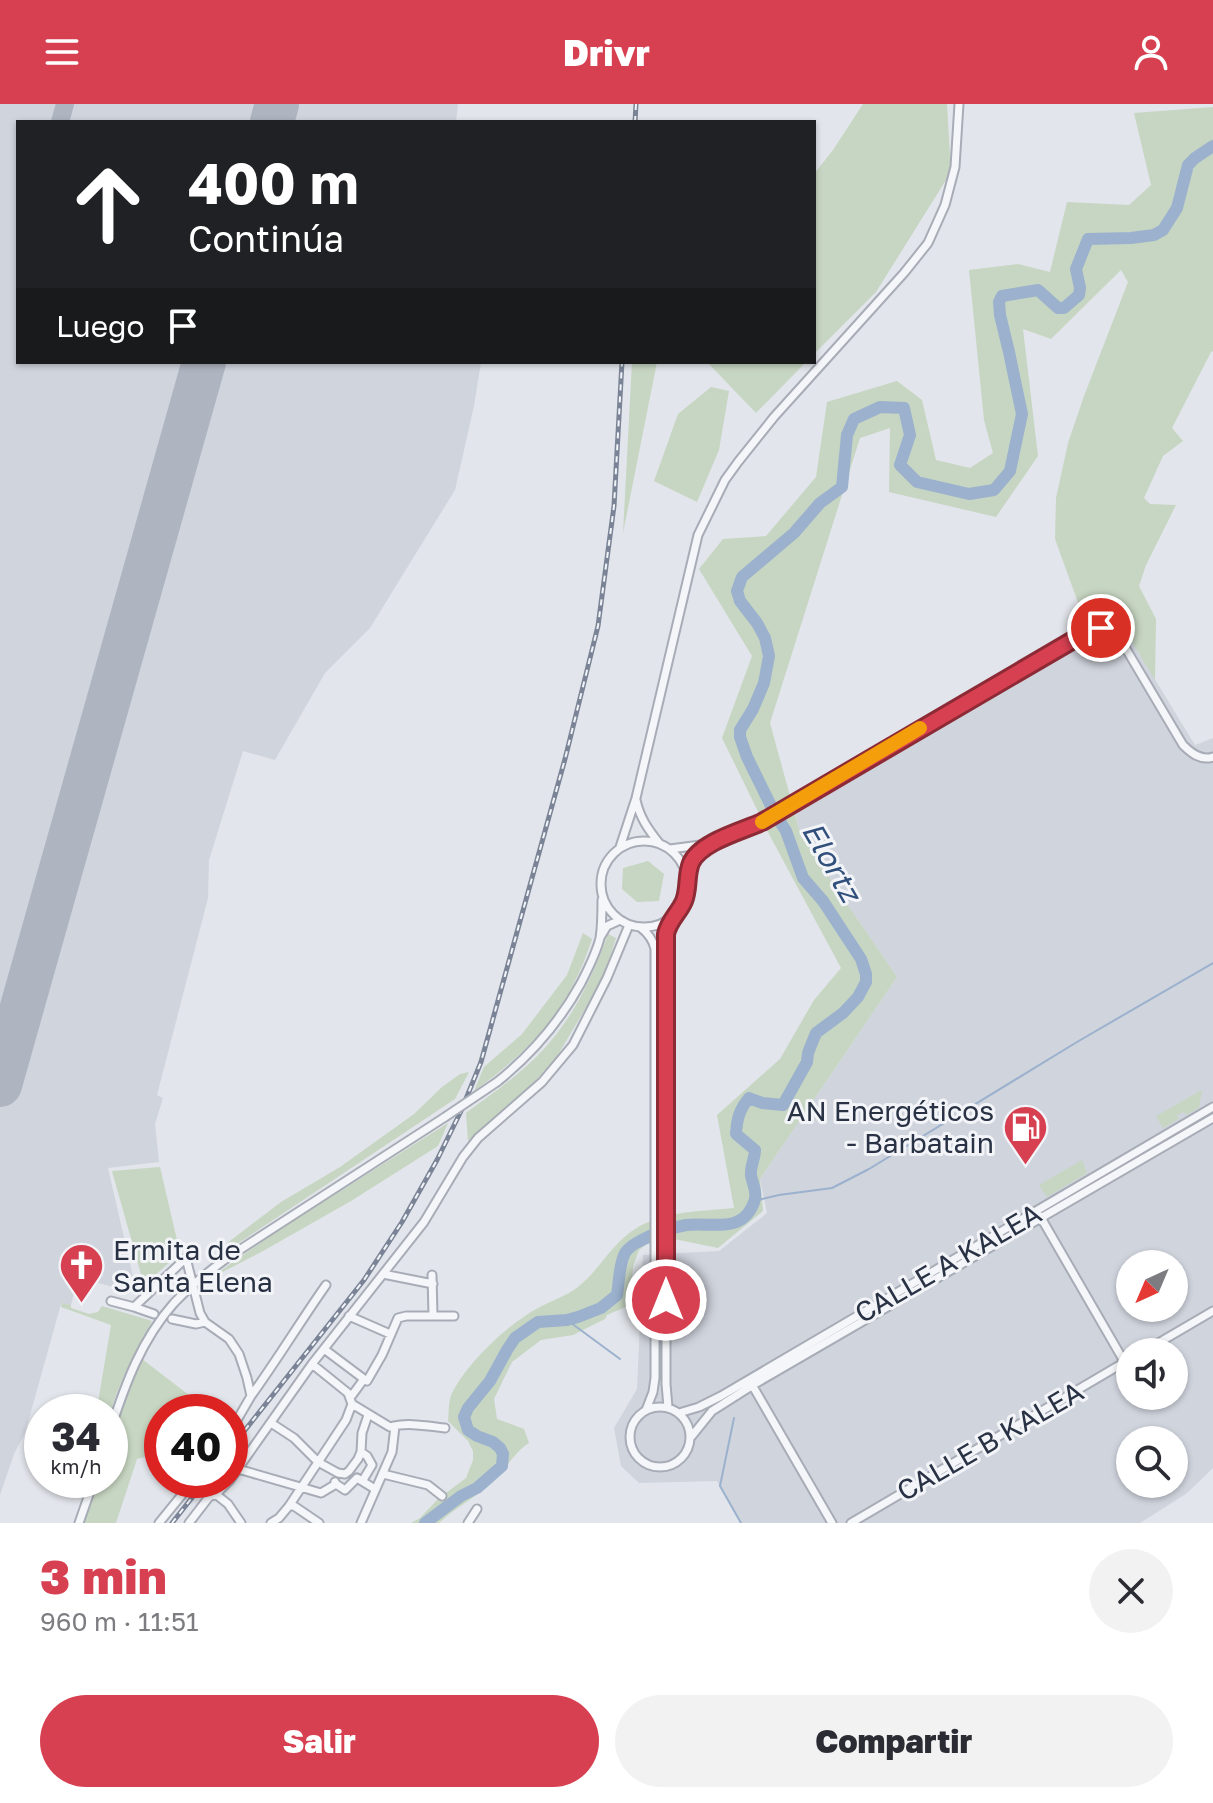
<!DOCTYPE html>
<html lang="es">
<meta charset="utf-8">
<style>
body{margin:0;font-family:"Golos Text",sans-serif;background:#f2f2f3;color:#2b2b33;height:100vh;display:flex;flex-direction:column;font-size:30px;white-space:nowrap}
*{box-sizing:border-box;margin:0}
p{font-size:26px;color:#7c7c81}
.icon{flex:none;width:44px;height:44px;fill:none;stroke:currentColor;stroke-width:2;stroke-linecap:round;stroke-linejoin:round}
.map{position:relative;height:1419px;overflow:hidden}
.side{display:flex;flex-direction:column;background:#fff;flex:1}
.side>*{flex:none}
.banner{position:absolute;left:16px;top:16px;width:800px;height:244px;border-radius:0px;box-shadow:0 2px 6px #0004;background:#202124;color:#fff;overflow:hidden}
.needle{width:52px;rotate:224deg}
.controls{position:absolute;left:1116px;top:1146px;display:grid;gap:16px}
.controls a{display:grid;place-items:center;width:72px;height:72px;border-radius:50%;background:#fff;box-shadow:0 2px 6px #0004;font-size:40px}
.speed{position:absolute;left:24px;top:1290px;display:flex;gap:16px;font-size:40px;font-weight:700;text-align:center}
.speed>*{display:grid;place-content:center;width:104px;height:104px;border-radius:50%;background:#fff;box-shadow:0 2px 6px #0004;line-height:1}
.speed small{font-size:20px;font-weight:400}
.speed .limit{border:12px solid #d22;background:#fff;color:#111}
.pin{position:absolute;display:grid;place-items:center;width:68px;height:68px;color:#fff;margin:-34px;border:4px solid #fff;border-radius:50%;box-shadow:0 2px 8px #0007}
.me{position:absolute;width:88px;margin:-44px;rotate:0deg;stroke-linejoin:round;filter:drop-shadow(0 0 6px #0008)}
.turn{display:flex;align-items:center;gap:28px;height:168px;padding:0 40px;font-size:36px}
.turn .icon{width:104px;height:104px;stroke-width:2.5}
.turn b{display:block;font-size:56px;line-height:68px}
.then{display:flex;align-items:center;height:76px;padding:0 40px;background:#0003;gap:16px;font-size:30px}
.round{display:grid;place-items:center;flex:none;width:84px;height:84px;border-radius:42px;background:#f2f2f3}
.summary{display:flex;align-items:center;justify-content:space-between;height:136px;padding:0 40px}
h1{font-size:48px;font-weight:800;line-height:60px;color:#d74051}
.action{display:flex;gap:16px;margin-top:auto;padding:16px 40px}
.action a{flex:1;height:92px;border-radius:48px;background:#d74051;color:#fff;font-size:32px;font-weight:800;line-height:92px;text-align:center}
.action a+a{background:#f2f2f3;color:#2b2b33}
header{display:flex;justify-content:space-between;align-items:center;height:104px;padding:0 40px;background:#d74051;color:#fff;font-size:36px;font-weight:800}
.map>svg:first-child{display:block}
.built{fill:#d0d4dd;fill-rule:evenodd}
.green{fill:#c7d6c2}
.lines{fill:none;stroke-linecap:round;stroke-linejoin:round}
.stream{stroke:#9bb1cd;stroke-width:2}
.river{stroke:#9bb1cd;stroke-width:12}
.taxiway{stroke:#aeb4c0;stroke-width:18}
.runway{stroke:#aeb4c0;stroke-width:44}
.minor-casing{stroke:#a7acb6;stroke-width:11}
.minor{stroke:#f5f6f9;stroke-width:7}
.rail-casing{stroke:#7a8496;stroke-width:5}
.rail{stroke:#f2f4f8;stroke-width:2;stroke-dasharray:6;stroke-linecap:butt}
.minor-bridge-casing{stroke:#a7acb6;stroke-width:11;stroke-linecap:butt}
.minor-bridge{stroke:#f5f6f9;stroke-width:7}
.route-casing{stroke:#8c2a35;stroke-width:20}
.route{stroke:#d74051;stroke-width:14}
.slow{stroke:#f59e0b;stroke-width:14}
.labels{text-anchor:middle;stroke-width:6;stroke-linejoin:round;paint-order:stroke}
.poi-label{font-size:28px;fill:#293244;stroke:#f2f4f8;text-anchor:end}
.street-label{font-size:28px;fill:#293244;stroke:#f2f4f8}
.water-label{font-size:30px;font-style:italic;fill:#304f7b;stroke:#f2f4f8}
</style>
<header><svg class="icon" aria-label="menu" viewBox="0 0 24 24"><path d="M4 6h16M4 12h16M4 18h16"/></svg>Drivr<svg class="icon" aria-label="person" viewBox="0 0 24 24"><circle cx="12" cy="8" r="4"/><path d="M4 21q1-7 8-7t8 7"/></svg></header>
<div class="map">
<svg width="1213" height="1419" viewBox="0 0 1213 1419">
<rect width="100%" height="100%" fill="#e2e5eb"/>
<path class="built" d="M0 0H458L456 18H18V258H481L474 302 455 386 370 524 325 569 275 656 243 647 209 756 208 794 157 991 163 994 155 1020 159 1058 108 1064 137 1190 78 1173 71 1201 61 1200 25 1329 14 1350 0 1391Z
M1109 515 1123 523 1195 641 1213 634V1364L1186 1390 1140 1419H741L717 1377 639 1379 621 1362 614 1324 637 1285 643 1151 719 1147 767 1109 760 1075 897 873 801 732 794 705 902 627 1092 516ZM1130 1160H1174V1204H1130ZM1130 1248H1174V1292H1130ZM1130 1336H1174V1380H1130Z"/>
<path class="green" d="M863 0H947L951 68 876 188 814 250V70L833 46Z
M1213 3V247L1211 248 1172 324 1183 337 1163 352 1144 394 1150 400 1176 401 1146 461 1139 482 1156 515 1155 576 1123 523 1109 515 1092 516 1080 504 1055 435 1056 394 1068 339 1084 292 1128 178 1121 166 1051 235 1023 225 1038 352 996 413 889 388 890 324 860 334 770 619 801 732 897 873 760 1075 763 1107 718 1144 674 1135 647 1140 639 1146 633 1162 630 1201 607 1211 605 1215 573 1231 541 1236 512 1258 494 1295 497 1315 524 1325 529 1339C515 1348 509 1360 499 1372 482 1390 457 1402 439 1419H411L420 1414 438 1395 466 1374 473 1356V1347L468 1337 448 1317C449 1308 448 1295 453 1287 470 1256 509 1219 540 1203 553 1196 566 1192 578 1183 602 1164 614 1134 644 1120 672 1107 704 1107 734 1104L717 1011 780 955 814 896 841 864 770 732 722 634 752 552 699 465 723 435 766 432 816 373 827 298 897 277 922 296 936 356 970 364 993 349 984 316 969 166 1018 160 1050 168 1067 98 1129 101 1151 81 1134 9Z
M632 258H657L623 429Z
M707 258H806L756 309Z
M711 283 729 287 719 346 697 398 654 377 678 310Z
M648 757 664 770 659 797 637 798 622 785 623 764Z
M583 829 592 835C569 906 533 944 474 987L484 963 522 930 567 871Z
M608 830 616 834 603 875 556 954 525 988 468 1037 466 1009C493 989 521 970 544 945 574 912 593 872 608 830Z
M469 968 455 995 225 1148 226 1140 281 1098 340 1063 414 1010 442 983 460 970Z
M1202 986 1199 1004 1186 1011 1184 1008 1177 1011 1179 1015 1163 1024 1156 1012Z
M448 1019 438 1042 351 1097 263 1147 209 1175 274 1129Z
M1082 1056 1087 1069 1047 1093 1039 1081Z
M160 1063 180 1149 144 1181 112 1067Z
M62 1199 71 1201V1204L89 1210 98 1208 102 1202 152 1217C136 1246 120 1276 110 1309L104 1308 105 1303 98 1298 111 1221 61 1203Z
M142 1255 198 1298 185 1308H162V1348L137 1355 116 1419H83L97 1376H110V1335L117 1312Z"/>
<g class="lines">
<path class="stream" d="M754 1097 779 1091 832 1084 869 1065 1077 938 1213 859
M567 1216 620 1255
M734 1314 720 1382 741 1419"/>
<path class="river" d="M425 1419 461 1392 477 1384 502 1362 503 1350 500 1344 493 1338 477 1332 468 1326 464 1313 468 1304 490 1277 507 1246 515 1234 538 1218 567 1216 578 1213 601 1204 617 1191C619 1179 619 1160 625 1149 629 1143 634 1140 640 1137 654 1129 670 1124 686 1121 712 1118 745 1131 755 1095 757 1086 752 1079 751 1071 750 1062 755 1055 755 1046L736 1030C737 1015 739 1006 749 994L762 999 783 1001 807 958 808 949 816 929 843 909 858 893 866 878V870L861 855 823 797 803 774 786 727 775 710 747 653 740 633V626L753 605 764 579 769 552 765 534 757 519 740 497 737 487 742 473 794 429 820 399 842 383 847 331 854 315 880 303 904 304 910 331 900 361 917 378 969 390 994 386 1010 367 1022 310 1009 248 1000 211 999 198 1002 192 1038 186 1058 204H1064L1079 191 1080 184 1076 165 1088 135 1131 134 1154 131 1163 126 1177 104 1188 61 1195 54 1213 42"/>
<path class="taxiway" d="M60 18 65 0"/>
<path class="runway" d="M272 18 277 0
M0 981 204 258"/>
<defs>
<path id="minor" d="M636 696C640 714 648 725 659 739
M601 780a43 43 0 1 1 86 0a43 43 0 1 1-86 0Z
M620 743 636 694 698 431 725 376 738 358 774 313 904 169 928 139 945 101 955 63 959 0
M670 745 708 740
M687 773C689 766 690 760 694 755 706 736 742 727 762 718L1092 525 1101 524 1119 533 1183 641C1191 649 1201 657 1213 653
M640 823C648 829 653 835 655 845V1274L653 1288 646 1306
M601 832 607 822 620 816
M497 978C532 950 559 919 581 879 588 865 596 850 600 834 602 822 602 808 602 796
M1040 1112 1125 1259
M383 1170 433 1180
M432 1171 433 1212
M111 1197 134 1203 186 1154 200 1209 205 1218 196 1220 172 1215
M134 1203 154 1210
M349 1212 390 1230
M205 1218 229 1235 239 1250 247 1274 251 1292 230 1328
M324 1245 364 1275
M1143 1248 1213 1207
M312 1260 348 1289 352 1300 390 1323C407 1318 427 1322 445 1324
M751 1279 832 1419
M251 1292C277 1256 300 1218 326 1181
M350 1294 364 1275 367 1277 382 1251 398 1214 406 1212H454
M630 1333a30 30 0 1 1 60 0a30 30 0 1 1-60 0Z
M668 1303 666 1280V840L668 822 673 812
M679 1309 699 1303 721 1292 1213 1003
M271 1319 294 1334 318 1358 338 1369 345 1370 349 1367 358 1355 361 1348 362 1329 368 1311
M110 1327C125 1281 141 1236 174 1199 190 1182 208 1168 227 1154L445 1013
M691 1333 712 1307 753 1281 1213 1014
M361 1348 367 1352 372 1361 363 1376
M238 1365 321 1389 336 1380
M383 1370 428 1381 442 1392
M198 1376 228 1400 241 1419
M230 1376 312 1260 424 1118 463 1053 478 1034 542 978 573 941 607 874 629 821
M335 1378 336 1380 345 1386 357 1374 375 1385
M289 1402 346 1316 352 1300
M79 1419 94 1376
M159 1419 194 1376
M189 1419 209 1393 216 1390 230 1376
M271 1419 279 1414 289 1402H294L319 1419
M361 1419 392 1348 395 1322
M468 1419 477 1405
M851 1419 1130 1255"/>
</defs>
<use href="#minor" class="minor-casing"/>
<use href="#minor" class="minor"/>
<defs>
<path id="rail" d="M635 18 636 0
M230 1345 364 1176 402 1118 437 1056 461 1007 481 958 565 655 598 522 614 402 622 258
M172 1419 206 1376"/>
</defs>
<use href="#rail" class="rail-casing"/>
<use href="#rail" class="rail"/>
<defs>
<path id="minor-bridge" d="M445 1013 497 978"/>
</defs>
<use href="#minor-bridge" class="minor-bridge-casing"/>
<use href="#minor-bridge" class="minor-bridge"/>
</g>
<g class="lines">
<defs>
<path id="route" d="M666 1196V830C669 816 679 809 684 797 689 785 686 771 691 759 700 738 742 727 762 718L1092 525 1101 524"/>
</defs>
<use href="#route" class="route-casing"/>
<use href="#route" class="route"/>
<path class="slow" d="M762 718 920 624"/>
</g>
<defs>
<symbol id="fuel-pin" viewBox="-11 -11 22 30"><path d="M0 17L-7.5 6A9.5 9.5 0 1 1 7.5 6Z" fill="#d74051" stroke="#f2f4f8"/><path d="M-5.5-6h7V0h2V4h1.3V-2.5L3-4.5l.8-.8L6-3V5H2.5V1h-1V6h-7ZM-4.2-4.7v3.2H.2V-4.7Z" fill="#fff"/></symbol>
<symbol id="church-pin" viewBox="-11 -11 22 30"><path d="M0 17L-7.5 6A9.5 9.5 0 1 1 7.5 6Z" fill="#d74051" stroke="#f2f4f8"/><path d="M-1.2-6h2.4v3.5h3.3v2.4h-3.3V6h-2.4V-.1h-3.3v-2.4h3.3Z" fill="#fff"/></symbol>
</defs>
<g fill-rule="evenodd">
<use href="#fuel-pin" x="1000" y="998" width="51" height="69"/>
<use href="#church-pin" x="56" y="1136" width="51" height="69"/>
</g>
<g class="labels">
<g class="poi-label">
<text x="994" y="1017">AN Energéticos<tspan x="994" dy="32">- Barbatain</tspan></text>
<text x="113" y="1156" text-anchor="start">Ermita de<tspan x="113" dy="32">Santa Elena</tspan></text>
</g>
<g class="street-label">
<text transform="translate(948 1159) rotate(-30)" y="10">CALLE A KALEA</text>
<text transform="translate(990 1337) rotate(-30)" y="10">CALLE B KALEA</text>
</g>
<g class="water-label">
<text transform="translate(831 758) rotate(60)" y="10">Elortz</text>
</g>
</g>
</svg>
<div class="controls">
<a><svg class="needle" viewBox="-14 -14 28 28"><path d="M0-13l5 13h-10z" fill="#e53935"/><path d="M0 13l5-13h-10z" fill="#7c7c81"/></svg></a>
<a><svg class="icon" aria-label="sound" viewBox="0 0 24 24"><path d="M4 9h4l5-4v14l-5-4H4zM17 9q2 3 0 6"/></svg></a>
<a><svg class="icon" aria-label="search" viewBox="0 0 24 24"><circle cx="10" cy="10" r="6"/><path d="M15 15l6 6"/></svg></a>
</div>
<div class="speed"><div>34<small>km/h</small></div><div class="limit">40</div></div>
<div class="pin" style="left:1101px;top:524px;background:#d93025"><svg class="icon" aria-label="arrive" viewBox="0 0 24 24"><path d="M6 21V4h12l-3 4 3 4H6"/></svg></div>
<svg class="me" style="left:666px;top:1196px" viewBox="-20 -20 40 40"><circle r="17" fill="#d74051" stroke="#fff" stroke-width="3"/><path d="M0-11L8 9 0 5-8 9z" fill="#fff"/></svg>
<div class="banner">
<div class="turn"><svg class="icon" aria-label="ahead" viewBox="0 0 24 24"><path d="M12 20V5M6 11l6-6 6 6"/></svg><div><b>400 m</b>Continúa</div></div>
<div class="then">Luego<svg class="icon" aria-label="arrive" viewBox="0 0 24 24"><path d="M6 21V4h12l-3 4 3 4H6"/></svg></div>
</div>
</div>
<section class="side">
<div class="summary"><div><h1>3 min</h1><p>960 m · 11:51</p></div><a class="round"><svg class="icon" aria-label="close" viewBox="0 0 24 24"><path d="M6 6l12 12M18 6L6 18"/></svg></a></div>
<div class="action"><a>Salir</a><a>Compartir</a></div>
</section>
